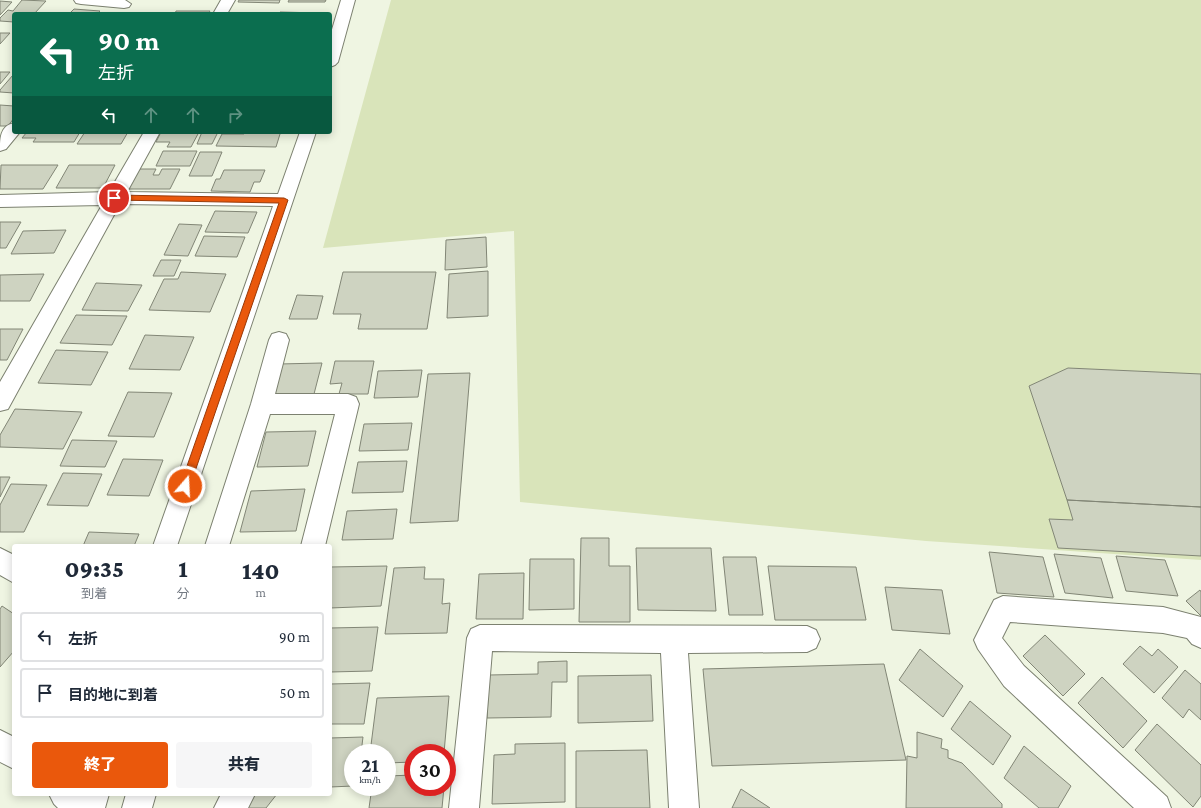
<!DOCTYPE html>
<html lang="ja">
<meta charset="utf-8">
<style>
body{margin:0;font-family:"Crimson Pro","Noto Sans JP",serif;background:#f6f6f7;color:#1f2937;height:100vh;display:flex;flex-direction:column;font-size:15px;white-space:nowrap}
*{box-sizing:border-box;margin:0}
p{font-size:13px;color:#747a83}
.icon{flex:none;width:22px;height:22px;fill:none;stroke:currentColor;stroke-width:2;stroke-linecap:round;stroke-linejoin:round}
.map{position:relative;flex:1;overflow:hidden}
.drawer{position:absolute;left:12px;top:544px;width:320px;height:252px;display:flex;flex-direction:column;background:#fff;border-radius:4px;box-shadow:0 2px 10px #0003}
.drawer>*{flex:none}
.guide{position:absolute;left:12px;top:12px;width:320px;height:122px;border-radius:4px;box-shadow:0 2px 10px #0003;background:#0b6e4f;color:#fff;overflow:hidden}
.speed{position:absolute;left:344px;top:744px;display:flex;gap:8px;font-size:20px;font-weight:700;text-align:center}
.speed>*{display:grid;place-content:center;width:52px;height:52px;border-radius:50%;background:#fff;box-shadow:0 2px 10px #0003;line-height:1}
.speed small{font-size:10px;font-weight:400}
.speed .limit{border:6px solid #d22;background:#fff;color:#111}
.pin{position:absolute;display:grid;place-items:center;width:34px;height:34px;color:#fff;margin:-17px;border:2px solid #fff;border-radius:50%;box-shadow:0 1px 4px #0007}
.me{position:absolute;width:44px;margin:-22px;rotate:19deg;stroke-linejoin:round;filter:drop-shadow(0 0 3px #0008)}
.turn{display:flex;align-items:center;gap:14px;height:84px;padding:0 20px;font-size:18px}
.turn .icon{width:52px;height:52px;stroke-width:2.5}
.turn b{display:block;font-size:28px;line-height:34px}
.lanes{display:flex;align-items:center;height:38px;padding:0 20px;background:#0003;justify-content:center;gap:20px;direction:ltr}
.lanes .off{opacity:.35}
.eta{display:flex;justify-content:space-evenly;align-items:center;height:68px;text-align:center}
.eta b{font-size:24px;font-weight:800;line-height:28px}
.button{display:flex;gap:8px;margin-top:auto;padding:8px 20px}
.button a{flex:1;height:46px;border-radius:4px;background:#ea580c;color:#fff;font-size:16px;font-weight:800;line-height:46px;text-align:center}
.button a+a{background:#f6f6f7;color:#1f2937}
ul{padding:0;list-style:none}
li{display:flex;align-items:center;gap:12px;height:50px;margin:0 8px 6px;padding:0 12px;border:2px solid #e0e1e3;border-radius:4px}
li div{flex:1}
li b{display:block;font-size:15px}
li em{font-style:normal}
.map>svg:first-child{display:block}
.green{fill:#d9e4ba}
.building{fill:#ced3c1;stroke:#828676}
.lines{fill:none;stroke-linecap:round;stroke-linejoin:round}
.minor-casing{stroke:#7c8170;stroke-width:2}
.minor{fill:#fff;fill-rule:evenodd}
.route{fill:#ea580c;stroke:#983908}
</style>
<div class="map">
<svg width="1201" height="808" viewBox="0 0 1201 808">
<rect width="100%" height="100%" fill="#eff5e2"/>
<path class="green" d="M391 0H1201V560L926 541 520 502 514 231 323 248Z"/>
<path class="building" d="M22 0 46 1 34 14H14V22L0 21V18L8 10 13 11Z
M239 0H280L279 3 238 2Z
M289 0H326L325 2H288Z
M0 1 12 2 0 15Z
M74 9 100 11 97 14H69Z
M176 11H210L208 14H175Z
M280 12 319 13 279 14Z
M229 13 274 14H228Z
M0 33H10L0 44Z
M0 72H10L0 84Z
M13 75 14 93 0 92V90Z
M0 105 14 106V118L8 126H0Z
M27 132H80L74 142H33L36 138H22Z
M85 132H128L121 144H77Z
M161 132H199L191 147H167L170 142H156Z
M202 132H218L212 144H197Z
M246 132H279L280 134 276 147 216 146 222 134H244Z
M163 151H197L190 166H156Z
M200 152H222L212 176H189Z
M1 165H58L43 189H0Z
M69 165H115L103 188H56Z
M138 169H156L153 175H159L162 169H180L170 189H127Z
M224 170H265L260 182H254L250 192 211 191 216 179H220Z
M215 211 257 212 248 233 205 232Z
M0 222H21L6 248H0Z
M179 224 202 225 188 256 164 255Z
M66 230 54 253 11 254 23 231Z
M204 236 245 237 237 257 195 256Z
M486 237 487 267 445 270 446 240Z
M161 260H181L174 276H153Z
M488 271V316L447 318 449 274Z
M181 272 226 274 210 312 149 310 164 279H178Z
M343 272H436L427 329H358L361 314H333Z
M44 274 30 301H0V275Z
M96 283 142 285 128 311 82 310Z
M297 295 323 296 317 319H289Z
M76 315 127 316 112 345 60 343Z
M0 329H23L7 360H0Z
M145 335 194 337 180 370 129 369Z
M56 350 108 352 91 385 38 383Z
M335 361H374L368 394H339L342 383 330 384Z
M322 363 314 394 271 395 279 364Z
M1068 368 1201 374V507L1067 500 1029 386Z
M422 370 418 397 374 398 378 371Z
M470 373 458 521 410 523 428 374Z
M128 392 172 393 154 437 108 436Z
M15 409 82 412 63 449 0 447V435Z
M412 423 408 450 359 451 364 424Z
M316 431 308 466 257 467 266 432Z
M72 440 117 441 105 467 60 466Z
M123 459 163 460 149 496 107 495Z
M407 461 403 492 352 493 358 462Z
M63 473 102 474 88 506 47 505Z
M0 477H10L0 497Z
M11 484 47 485 24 532H0V505Z
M305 489 296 531 240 532 251 491Z
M1067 500 1201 507V556L1058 548 1049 519 1073 520Z
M397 509 393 539 342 540 347 511Z
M89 532 139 534 134 546H83Z
M581 538H609V566H630V622H579Z
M636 548H711L716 611 638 610Z
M989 552 1043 557 1054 597 997 593Z
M1054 554 1101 558 1113 598 1065 593Z
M1116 556 1165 560 1178 596 1126 591Z
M723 557H756L763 615H729Z
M530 559H574V609L529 610Z
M387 566 381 606 330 608V567Z
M768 566 856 567 866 620H775Z
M425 567 424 579H444L442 604 450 603 447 633 385 634 394 568Z
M524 573 523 619H476L479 574Z
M885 587 942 590 950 634 892 630Z
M1200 590 1201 592V616L1186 601Z
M2 606 14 614V651L0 667V609Z
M378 627 372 671 330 672V628Z
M1045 635 1085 674 1063 696 1023 656Z
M1140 646 1152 656 1158 649 1178 667 1154 693 1123 664Z
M920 649 963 686 943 717 899 680Z
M567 661V682H552L551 717 487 718 489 675 538 674V662Z
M884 664 906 760 712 766 703 669Z
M1185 670 1201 684V720L1189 709 1183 718 1162 698Z
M651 675 653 721 578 723V676Z
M1102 677 1147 721 1123 748 1078 703Z
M370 683 364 724H330V684Z
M449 696 444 753H413V762L387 763V753H370L377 698Z
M970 701 1011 736 993 765 951 729Z
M1157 724 1201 765V796L1193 807 1135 750Z
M917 732 942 739 941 748 948 750V758L962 763 1002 804V808H906L907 756 917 758Z
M363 737 361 753H353V786L330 787V738Z
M565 743V802L492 804 494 755 515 754V744Z
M1024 746 1071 786 1058 808H1039L1004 778Z
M647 750 650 808H576V751Z
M413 775V787H444L442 808H369L372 787H387V776Z
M741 789 770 808H732Z
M254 794H277L266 808H244Z"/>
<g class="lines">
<defs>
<path id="minor" d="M74 0H125L131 4 129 7 124 8 81 4 76 3Z
M221 0H235L227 14H213Z
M341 0H355L338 62 335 65 330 67V36Z
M14 123V132H20L6 149 0 151C0 138 0 126 14 123Z
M144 132H160L127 192 278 194 300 132H316L177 546H153L273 206 120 204 8 409 0 411V382L102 205 0 207V195L109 192Z
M279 332 286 334 289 340 275 394H348L356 397 359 404 325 546H301L335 414H270L229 546H205L251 404 269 340 272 334Z
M0 548 14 555V583L0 575Z
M1003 596 1163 607 1201 617V648L1192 644 1187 638 1163 633 1010 622 1002 638 1024 666 1167 797 1171 808H1134L1004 686 978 649 974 640 994 600Z
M480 625 807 626 816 630 820 639 816 648 807 652 688 653 699 808H669L661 653 492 651 479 808H449L467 638 471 629Z
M0 730 14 737V769L0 762Z
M49 794H109L105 808H58L54 804Z
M126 794H156L152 808H122Z
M221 794H255L248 808H214Z"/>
</defs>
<use href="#minor" class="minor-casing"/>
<use href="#minor" class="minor"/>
</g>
<path class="route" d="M114 195 284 198 288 200 190 486 185 490 180 486 279 203 114 200 111 198Z"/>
</svg>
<div class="speed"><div>21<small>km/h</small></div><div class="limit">30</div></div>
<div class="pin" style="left:114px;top:198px;background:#d93025"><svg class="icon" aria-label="arrive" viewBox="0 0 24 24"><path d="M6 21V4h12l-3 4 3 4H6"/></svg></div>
<svg class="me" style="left:185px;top:486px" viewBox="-20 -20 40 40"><circle r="17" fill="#ea580c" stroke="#fff" stroke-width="3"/><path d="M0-11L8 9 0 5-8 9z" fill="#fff"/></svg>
<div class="guide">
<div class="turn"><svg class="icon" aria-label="left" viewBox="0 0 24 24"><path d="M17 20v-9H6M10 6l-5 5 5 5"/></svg><div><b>90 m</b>左折</div></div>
<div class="lanes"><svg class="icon" aria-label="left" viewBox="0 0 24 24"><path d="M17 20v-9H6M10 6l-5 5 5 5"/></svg><svg class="icon off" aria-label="ahead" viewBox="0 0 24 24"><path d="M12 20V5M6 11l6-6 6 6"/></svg><svg class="icon off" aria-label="ahead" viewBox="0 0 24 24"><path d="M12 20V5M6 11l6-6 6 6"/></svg><svg class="icon off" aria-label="right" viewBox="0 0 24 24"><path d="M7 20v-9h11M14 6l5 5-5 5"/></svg></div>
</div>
<section class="drawer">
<div class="eta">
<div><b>09:35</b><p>到着</p></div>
<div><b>1</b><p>分</p></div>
<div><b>140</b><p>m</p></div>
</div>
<ul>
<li><svg class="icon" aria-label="left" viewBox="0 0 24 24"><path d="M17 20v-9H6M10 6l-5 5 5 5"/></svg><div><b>左折</b></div><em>90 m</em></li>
<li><svg class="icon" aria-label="arrive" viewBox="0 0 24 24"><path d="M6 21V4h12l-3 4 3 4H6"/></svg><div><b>目的地に到着</b></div><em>50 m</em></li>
</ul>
<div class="button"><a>終了</a><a>共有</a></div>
</section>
</div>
